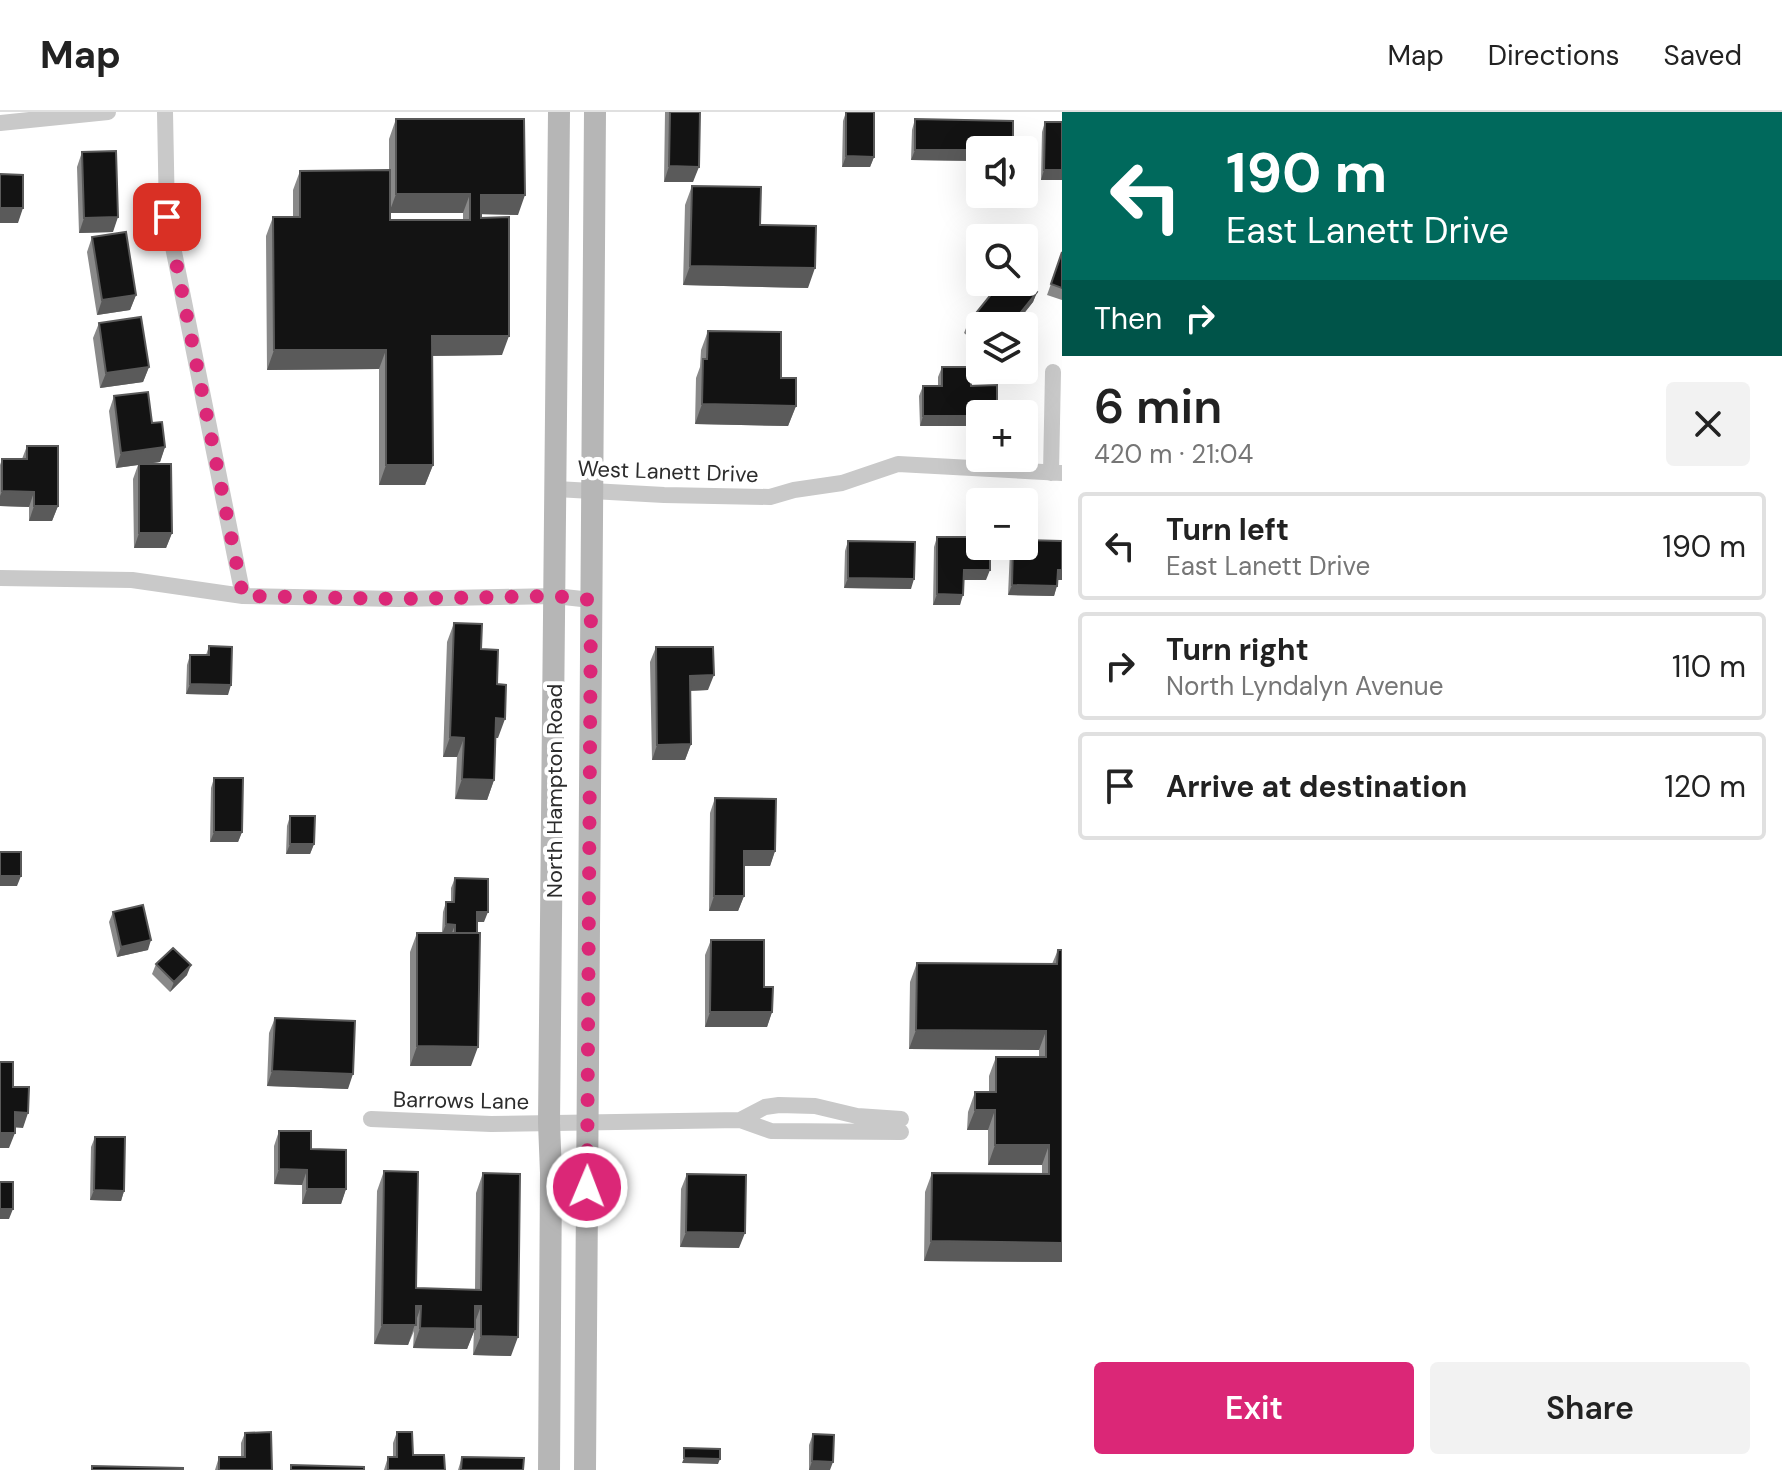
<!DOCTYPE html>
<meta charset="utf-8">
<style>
body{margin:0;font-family:"DM Sans",sans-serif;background:#f2f2f2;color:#222;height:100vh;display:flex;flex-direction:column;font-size:30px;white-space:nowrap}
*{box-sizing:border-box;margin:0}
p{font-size:26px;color:#767676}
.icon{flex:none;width:44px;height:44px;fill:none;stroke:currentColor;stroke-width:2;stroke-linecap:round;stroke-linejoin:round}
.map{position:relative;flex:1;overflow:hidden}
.sheet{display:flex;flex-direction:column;background:#fff;width:720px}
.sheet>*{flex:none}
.hud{background:#00695c;color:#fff;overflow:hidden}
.fabs{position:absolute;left:966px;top:24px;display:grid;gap:16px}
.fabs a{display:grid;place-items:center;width:72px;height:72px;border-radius:8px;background:#fff;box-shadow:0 8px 32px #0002;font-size:40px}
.pin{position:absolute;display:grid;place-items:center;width:68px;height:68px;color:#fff;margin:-34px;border-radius:16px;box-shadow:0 4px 12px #0006}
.me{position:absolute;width:88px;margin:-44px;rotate:1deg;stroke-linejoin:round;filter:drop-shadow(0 0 6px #0008)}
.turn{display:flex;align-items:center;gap:28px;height:168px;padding:0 32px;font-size:36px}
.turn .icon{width:104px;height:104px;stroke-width:2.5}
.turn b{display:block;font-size:56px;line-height:68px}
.then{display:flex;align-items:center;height:76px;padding:0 32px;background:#0003;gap:16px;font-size:30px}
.round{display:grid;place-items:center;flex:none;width:84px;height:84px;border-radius:8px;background:#f2f2f2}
.overview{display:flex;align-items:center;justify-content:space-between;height:136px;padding:0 32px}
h1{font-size:48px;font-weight:600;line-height:60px}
.action{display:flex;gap:16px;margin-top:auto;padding:16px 32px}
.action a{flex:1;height:92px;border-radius:8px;background:#db2777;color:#fff;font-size:32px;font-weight:600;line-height:92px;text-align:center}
.action a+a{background:#f2f2f2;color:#222}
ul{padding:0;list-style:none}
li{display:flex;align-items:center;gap:24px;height:108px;margin:0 16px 12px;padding:0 16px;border:4px solid #e0e0e0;border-radius:8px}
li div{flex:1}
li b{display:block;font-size:30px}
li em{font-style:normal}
header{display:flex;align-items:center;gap:48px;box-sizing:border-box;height:112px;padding:0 40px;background:#fff;border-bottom:2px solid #e0e0e0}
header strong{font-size:38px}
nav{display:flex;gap:44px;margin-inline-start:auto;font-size:28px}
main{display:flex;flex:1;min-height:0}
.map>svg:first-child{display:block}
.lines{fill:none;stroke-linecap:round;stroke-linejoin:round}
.street{stroke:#c9c9c9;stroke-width:16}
.secondary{stroke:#b6b6b6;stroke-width:22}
.wall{fill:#898989;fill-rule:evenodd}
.shaded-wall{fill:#5a5a5a}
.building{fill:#131313;stroke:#5a5a5a;stroke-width:2}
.route{stroke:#db2777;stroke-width:14;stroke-dasharray:0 25.2}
.labels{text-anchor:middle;stroke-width:8;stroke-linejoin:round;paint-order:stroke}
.street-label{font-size:22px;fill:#2c2c2c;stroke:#fff}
</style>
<header>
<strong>Map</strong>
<nav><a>Map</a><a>Directions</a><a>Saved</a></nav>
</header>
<main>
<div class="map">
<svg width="1062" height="1358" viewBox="0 0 1062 1358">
<rect width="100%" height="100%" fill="#fff"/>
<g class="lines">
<path class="street" d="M165 0 167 105 243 484
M0 11 108 0
M1051 361 1053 260
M556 377 664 383 770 385 794 378 842 371 898 352 1062 361
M0 466 132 468 243 484 399 487 555 484 591 488
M371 1007 491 1012 740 1008 771 1019 901 1020
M740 1008 765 995 779 993 815 994 857 1004 901 1007"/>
<path class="secondary" d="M549 1358 551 1061 549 1011 559 0
M585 1358 595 0"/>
</g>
<path class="wall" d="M665 0H700L693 70H664Z
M846 0 874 45 870 55H842L843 9Z
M396 7 518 103 481 102 502 243 432 244 433 353 425 373H379V257L267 258 266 124 273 105H293V78L300 59 389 58V27ZM390 101H463V108H390Z
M915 7 980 38V49L911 48 912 18Z
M1045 10H1062V68H1041L1042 20Z
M82 40 113 120 79 121 77 55Z
M692 74 808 176 683 173 685 93Z
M92 125 136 183 130 198 97 203 87 140Z
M1062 141V188L1047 183Z
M1037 180 1033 190 1014 214H980V234L964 221 968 211Z
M99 211 149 255 143 270 100 276 93 226Z
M708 219 781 266 796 294 788 314 695 312 696 266 700 255 701 238Z
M942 255 971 274 920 314 919 284 923 274H938V265Z
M114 284 152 311 165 335 160 350 146 352 172 421 166 436H134L133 367 138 353 116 356 109 299Z
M27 334 58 394 52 409H29V395L0 394V353L2 347H22Z
M937 425 986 468H964L960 493H933L934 435Z
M848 429 911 477 844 476 845 439Z
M1062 429V468H1058L1054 484 1008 483 1010 438 1011 434H1024Z
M454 511 481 537 498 626H496L494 668 487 688 455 687 457 645H443L447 530Z
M209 534 228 583 186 582 187 553 190 543H206Z
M656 535 708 578 690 579 691 632 685 648H652L650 550Z
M214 666 242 720 238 730H210L211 676Z
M715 686 775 739 770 754H744V784L738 799H709L710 701Z
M290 704 314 732 310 742H286L287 714Z
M455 766 484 810H477L471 954H410V840L417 821H442L443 800 446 790H451V776Z
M113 800 148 838 117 845 109 810Z
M711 828 772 900 767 915H705V843Z
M1058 838H1062V1150L924 1149 925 1080 932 1061 1042 1062V1053H988V1018H967L968 1000 975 980H989V964L996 945H1039V938L909 937 910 870 917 851 1052 852Z
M156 852 187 863 170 880 152 862Z
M275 906 348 977 267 974 269 921Z
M279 1019 311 1037 346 1077 341 1092H302V1073L274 1072V1034Z
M95 1025 124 1079 121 1089 90 1088 91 1035Z
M384 1059 416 1176 475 1178 476 1081 483 1061 511 1244 473 1243 474 1219 467 1237 413 1236 414 1219 408 1233 374 1232 377 1079Z
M687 1062 739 1136 680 1135 681 1077Z
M397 1320 413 1343 445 1358H384L388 1345H393V1331Z
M245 1321 272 1358H215L219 1345H241V1331Z
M813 1322 830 1358H809V1333Z
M462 1345 523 1358H458Z"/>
<path class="shaded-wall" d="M915 38 980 39V49L911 48Z
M846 44 874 45 870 55H842Z
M669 54 699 55 693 70H664Z
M1044 58H1062V68H1041Z
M396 82H470L463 101H389Z
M481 83H525L518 103 474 102Z
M0 96H23L18 111H0Z
M118 105 113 120 79 121 84 106Z
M690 154 815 156 808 176 683 173Z
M1037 180 1033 190 1014 214H1010Z
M136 183 130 198 97 203 102 188Z
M432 224H509L502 243 425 244Z
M274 238H386L379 257 267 258Z
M149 255 143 270 100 276 106 261Z
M702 292 796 294 788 314 695 312Z
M923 304H980V314H920Z
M165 335 160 350 116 356 121 341Z
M386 353H433L425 373H379Z
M2 379 34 380 29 395 0 394V384Z
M34 394H58L52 409H29Z
M139 421H172L166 436H134Z
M964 458H990L986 468H960Z
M1058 458H1062V468H1054Z
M848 466 914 467 911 477 844 476Z
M1012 473 1057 474 1054 484 1008 483Z
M937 482 963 483 960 493H933Z
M714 563 708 578 684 579 690 564Z
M190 572 231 573 228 583 186 582Z
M496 606 505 607 498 626H489Z
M450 625 464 626 457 645H443Z
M691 632 685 648H652L657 633Z
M462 667 494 668 487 688 455 687Z
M214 720H242L238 730H210Z
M290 732H314L310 742H286Z
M744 739H775L770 754H739Z
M0 764H21L17 774H0Z
M714 784H744L738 799H709Z
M477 800H488L484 810H474Z
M446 812 455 813 451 823 442 822Z
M151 828 148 838 117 845 121 835Z
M191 853 187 863 170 880 174 870Z
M710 900H772L767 915H705Z
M916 918 1046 919 1039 938 909 937Z
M417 934 478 935 471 954H410Z
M272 959 353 962 348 977 267 974Z
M975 998H995L988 1018H967Z
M15 1000 28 1001 23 1016 9 1015Z
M0 1021H15L9 1036H0Z
M995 1033H1049L1042 1053H988Z
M279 1057 307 1058 302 1073 274 1072Z
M307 1077H346L341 1092H302Z
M94 1078 124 1079 121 1089 90 1088Z
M0 1097H13L9 1107H0Z
M686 1120 745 1121 739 1136 680 1135Z
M931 1129 1062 1131V1150L924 1149Z
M416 1194H421L408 1233 374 1232 382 1213Z
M475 1194H481L474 1213Z
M420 1216 475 1217 467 1237 413 1236Z
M481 1224 518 1225 511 1244 473 1243Z
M684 1346 720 1347 718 1352 682 1351Z
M812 1349 833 1350 830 1358H809Z"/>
<path class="building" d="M670 0H700L699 55 669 54Z
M846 0H874V45L846 44Z
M396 7H524L525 83H481V106L509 105V224H432L433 353H386V238H274L273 105H300V59L390 58V108H470V82H396Z
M915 7 1013 9V38H915Z
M1045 10H1062V58H1044Z
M116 39 118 105 84 106 82 40Z
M0 62 23 63V96H0Z
M692 74 761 75 760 113 816 114 815 156 690 154Z
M126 120 136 183 102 188 92 125Z
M1062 140V176L1051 172Z
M1001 170H1024L1037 180 1010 214H980V220L968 211Z
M141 205 149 255 106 261 99 211Z
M708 219 781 220V266H796V294L702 292 703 247H707Z
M942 255H970L971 274 997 273V302H980V304H923V274H942Z
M148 280 152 311 162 310 165 335 121 341 114 284Z
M27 334H58V394H34V380L2 379V347H27Z
M139 352H171L172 421H139Z
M937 425H980V434H990V458H964L963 483 937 482Z
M1024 428 1062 429V458H1058L1057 474 1012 473 1013 434H1024Z
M848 429 915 430 914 467 848 466Z
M454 511 482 512 481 537 498 538 497 572 506 573 505 607 496 606 494 668 462 667 464 626 450 625Z
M209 534 232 535 231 573 190 572V543H209Z
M656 535H713L714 563 690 564 691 632 657 633Z
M214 666H243L242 720H214Z
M715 686 776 687 775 739H744V784H714Z
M290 704H315L314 732H290Z
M0 740H21V764H0Z
M455 766 488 767V800H477V821H455V813L446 812V790H454Z
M143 793 151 828 121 835 113 800Z
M417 821H480L478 935 417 934Z
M711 828H764V875H773L772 900H710Z
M173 836 191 853 174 870 156 852Z
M1058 838H1062V1131L931 1129 932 1061 1049 1062V1033H995V998H975V980H996V945H1046V919L916 918 917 851 1057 852Z
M275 906 355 909 353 962 272 959Z
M0 950H13V975H29L28 1001 15 1000V1021H0Z
M279 1019H311V1037L346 1038V1077H307V1058L279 1057Z
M95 1025H125L124 1079 94 1078Z
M384 1059 418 1060 416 1176 481 1178 483 1061 520 1062 518 1225 481 1224V1194H475V1217L420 1216 421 1194H416V1213H382Z
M687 1062 746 1063 745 1121 686 1120Z
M0 1070H13V1097H0Z
M271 1320 272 1358H219V1345H245V1321Z
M397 1320H412L413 1343H444L445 1358H388V1345H397Z
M813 1322 834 1323 833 1350 812 1349Z
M684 1336 720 1337V1347L684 1346Z
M462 1345 524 1346 523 1358H461Z
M291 1353 364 1355V1358H291Z
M92 1354 183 1356V1358H92Z"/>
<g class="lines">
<path class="route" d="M167 105 243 484 399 487 555 484 591 488 587 1075"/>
</g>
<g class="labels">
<g class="street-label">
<text transform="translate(668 359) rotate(2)" y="8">West Lanett Drive</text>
<text transform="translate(554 679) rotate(-90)" y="8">North Hampton Road</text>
<text transform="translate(461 988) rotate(1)" y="8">Barrows Lane</text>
</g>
</g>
</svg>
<div class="fabs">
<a><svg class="icon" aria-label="sound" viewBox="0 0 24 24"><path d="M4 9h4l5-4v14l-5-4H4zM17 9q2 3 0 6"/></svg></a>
<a><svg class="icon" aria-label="search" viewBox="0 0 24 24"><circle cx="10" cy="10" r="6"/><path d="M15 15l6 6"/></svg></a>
<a><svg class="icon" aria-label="layers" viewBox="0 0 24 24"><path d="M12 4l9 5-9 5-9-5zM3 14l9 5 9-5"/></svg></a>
<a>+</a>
<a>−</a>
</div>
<div class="pin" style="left:167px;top:105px;background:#d93025"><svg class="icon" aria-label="arrive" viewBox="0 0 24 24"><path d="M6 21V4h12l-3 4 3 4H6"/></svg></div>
<svg class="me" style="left:587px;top:1075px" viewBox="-20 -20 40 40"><circle r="17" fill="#db2777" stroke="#fff" stroke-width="3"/><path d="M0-11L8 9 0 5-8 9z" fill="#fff"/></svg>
</div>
<section class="sheet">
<div class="hud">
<div class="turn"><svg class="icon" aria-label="left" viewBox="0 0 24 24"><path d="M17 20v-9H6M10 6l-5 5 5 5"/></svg><div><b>190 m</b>East Lanett Drive</div></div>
<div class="then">Then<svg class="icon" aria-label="right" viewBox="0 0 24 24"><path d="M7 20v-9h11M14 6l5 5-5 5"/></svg></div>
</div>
<div class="overview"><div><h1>6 min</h1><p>420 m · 21:04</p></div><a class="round"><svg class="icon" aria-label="close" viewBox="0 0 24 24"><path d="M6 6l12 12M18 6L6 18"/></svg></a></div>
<ul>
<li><svg class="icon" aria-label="left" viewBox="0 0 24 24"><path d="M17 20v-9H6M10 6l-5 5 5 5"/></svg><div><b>Turn left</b><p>East Lanett Drive</p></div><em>190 m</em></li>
<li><svg class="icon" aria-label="right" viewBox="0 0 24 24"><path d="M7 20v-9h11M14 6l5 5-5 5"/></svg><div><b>Turn right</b><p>North Lyndalyn Avenue</p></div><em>110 m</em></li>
<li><svg class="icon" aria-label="arrive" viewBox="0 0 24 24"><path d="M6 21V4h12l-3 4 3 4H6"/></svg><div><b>Arrive at destination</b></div><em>120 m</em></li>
</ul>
<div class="action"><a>Exit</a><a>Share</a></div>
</section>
</main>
